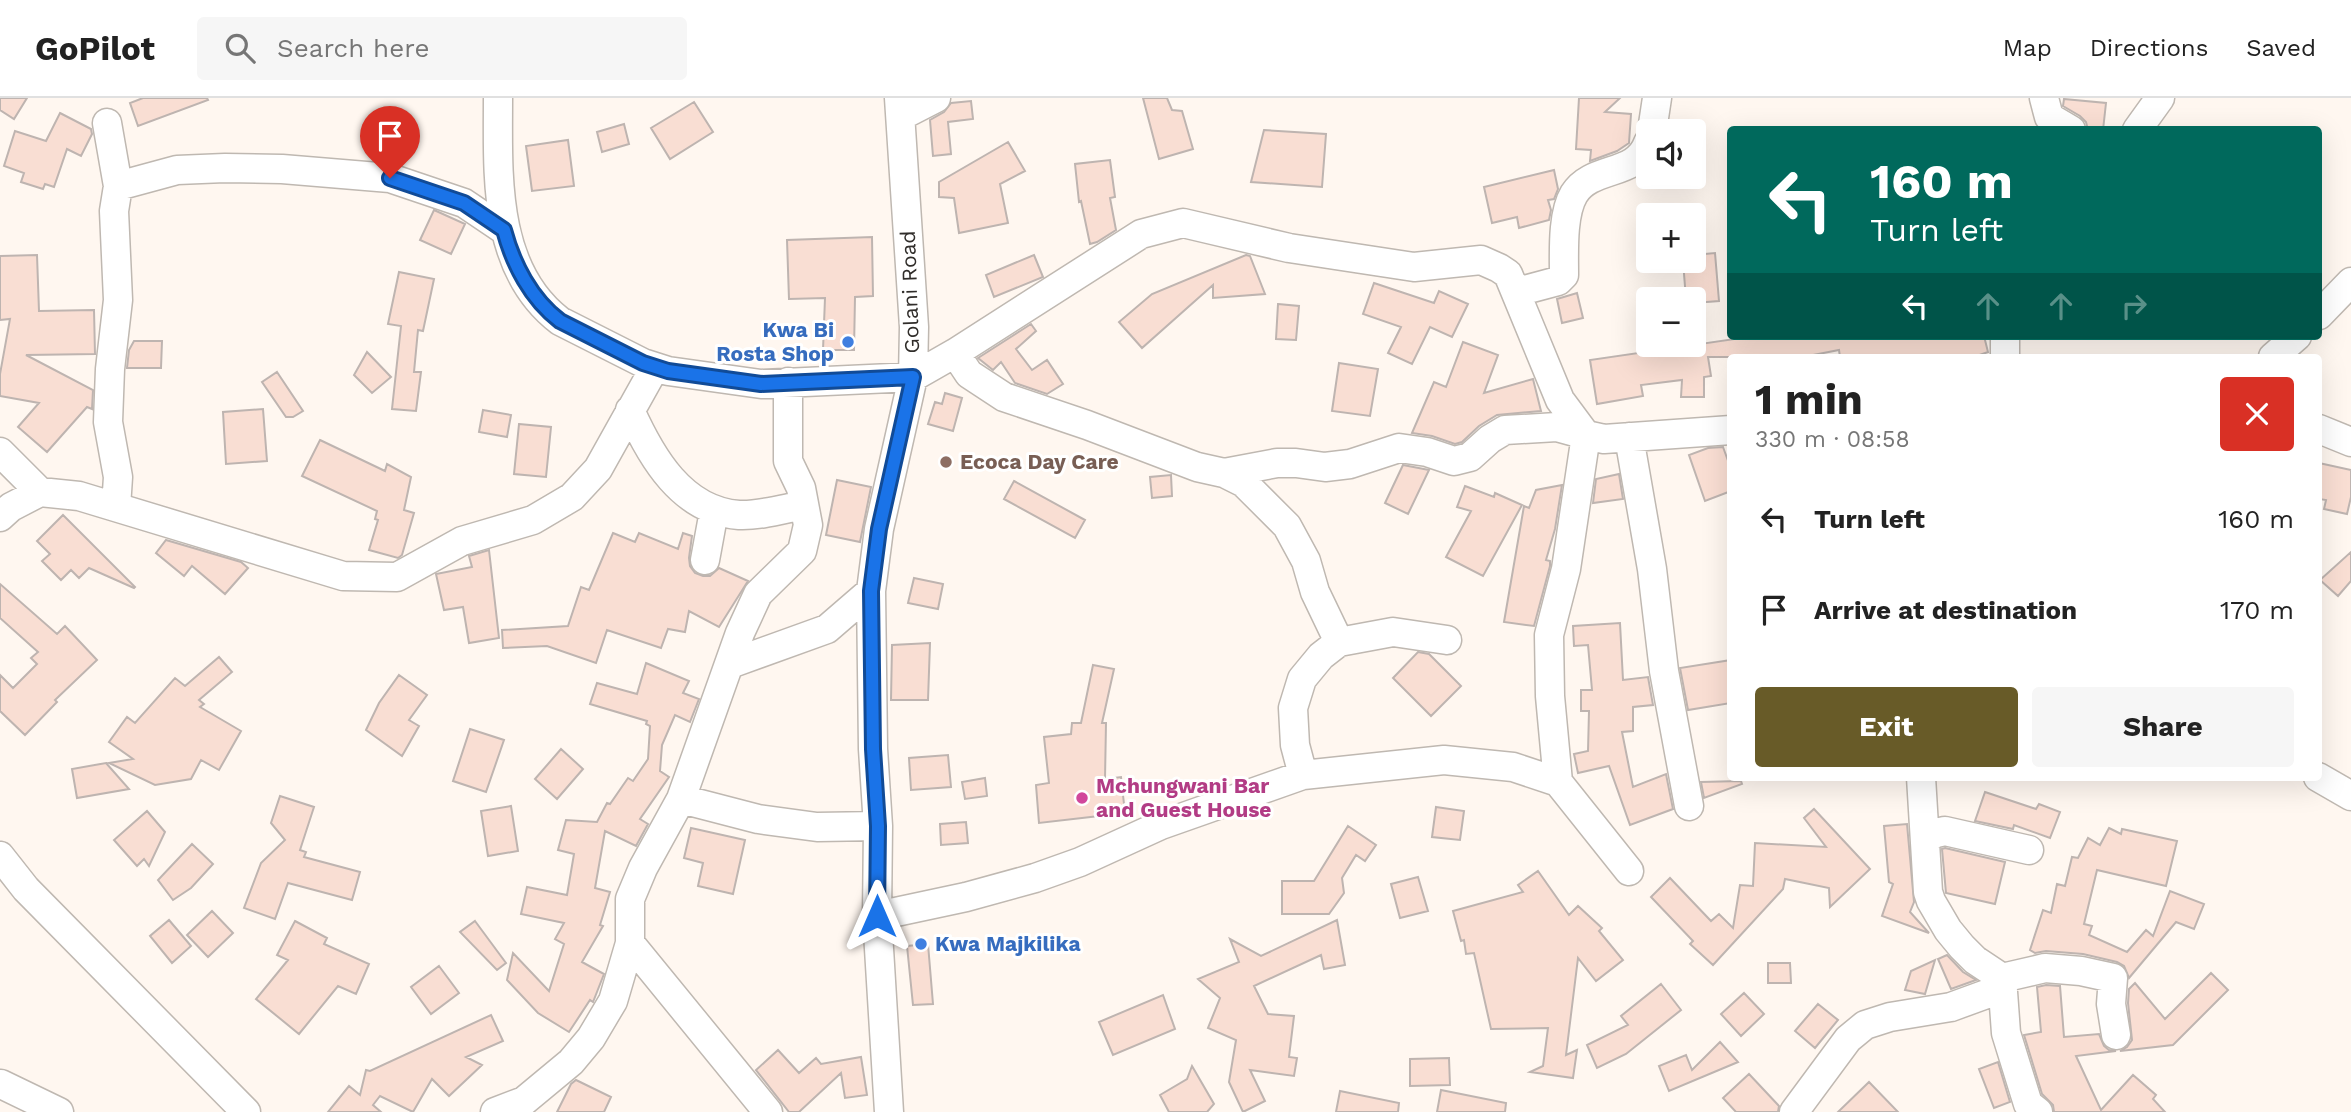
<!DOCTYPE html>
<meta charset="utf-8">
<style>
body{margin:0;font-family:"Work Sans",sans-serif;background:#f6f6f6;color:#222;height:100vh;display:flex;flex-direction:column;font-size:26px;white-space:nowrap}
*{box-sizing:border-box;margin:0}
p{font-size:23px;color:#767676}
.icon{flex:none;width:38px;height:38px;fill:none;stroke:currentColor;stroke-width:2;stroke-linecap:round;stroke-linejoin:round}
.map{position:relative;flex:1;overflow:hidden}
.sheet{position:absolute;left:1727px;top:256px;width:595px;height:427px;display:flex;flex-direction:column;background:#fff;border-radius:7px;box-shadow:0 7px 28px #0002}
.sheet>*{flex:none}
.guide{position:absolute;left:1727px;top:28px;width:595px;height:214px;border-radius:7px;box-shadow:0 7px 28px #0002;background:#00695c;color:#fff;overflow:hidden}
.tools{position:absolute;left:1636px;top:21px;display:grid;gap:14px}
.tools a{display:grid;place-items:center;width:70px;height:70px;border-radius:7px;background:#fff;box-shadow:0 7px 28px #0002;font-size:35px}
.pin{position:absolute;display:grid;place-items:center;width:60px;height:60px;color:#fff;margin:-72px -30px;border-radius:50% 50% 50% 0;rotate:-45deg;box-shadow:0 0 7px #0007}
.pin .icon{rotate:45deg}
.me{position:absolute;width:77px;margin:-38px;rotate:0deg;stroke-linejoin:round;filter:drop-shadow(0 0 5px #0008)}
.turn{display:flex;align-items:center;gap:24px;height:147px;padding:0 28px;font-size:32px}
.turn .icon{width:91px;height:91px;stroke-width:2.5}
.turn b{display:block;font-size:49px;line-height:60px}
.lanes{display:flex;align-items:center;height:66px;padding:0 28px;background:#0003;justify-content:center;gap:35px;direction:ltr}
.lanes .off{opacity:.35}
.round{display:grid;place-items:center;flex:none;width:74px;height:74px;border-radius:7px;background:#f6f6f6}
.headline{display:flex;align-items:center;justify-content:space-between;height:119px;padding:0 28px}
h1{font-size:42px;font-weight:700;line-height:52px}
.action{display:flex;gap:14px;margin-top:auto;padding:14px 28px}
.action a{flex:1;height:80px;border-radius:7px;background:#685b28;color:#fff;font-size:28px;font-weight:700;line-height:80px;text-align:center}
.action a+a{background:#f6f6f6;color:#222}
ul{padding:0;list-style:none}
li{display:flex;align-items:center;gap:21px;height:91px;padding:0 28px}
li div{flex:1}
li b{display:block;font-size:26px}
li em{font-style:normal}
header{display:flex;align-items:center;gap:42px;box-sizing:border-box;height:98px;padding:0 35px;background:#fff;border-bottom:2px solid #e0e0e0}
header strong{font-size:33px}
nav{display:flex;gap:38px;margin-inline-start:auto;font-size:24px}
.search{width:490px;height:63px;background:#f6f6f6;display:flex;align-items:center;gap:18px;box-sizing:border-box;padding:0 24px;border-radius:7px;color:#767676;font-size:26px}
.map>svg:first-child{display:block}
.building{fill:#f9ded3;stroke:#beb4b0;stroke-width:2}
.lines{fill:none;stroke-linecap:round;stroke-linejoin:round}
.street-casing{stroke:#bfb8b1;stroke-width:31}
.street{stroke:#fff;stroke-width:28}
.route-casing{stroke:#114b97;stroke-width:18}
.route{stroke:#1a73e8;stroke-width:12}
.shop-dot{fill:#3f7fe0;stroke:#fff;stroke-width:2.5}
.education-dot{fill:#8d6e63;stroke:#fff;stroke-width:2.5}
.hotel-dot{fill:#d1479c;stroke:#fff;stroke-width:2.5}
.labels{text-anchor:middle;stroke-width:6;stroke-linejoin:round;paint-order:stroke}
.street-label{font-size:21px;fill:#302d2a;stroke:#fff}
.shop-label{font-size:21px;font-weight:bold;fill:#366cbe;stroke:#fff;text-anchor:end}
.education-label{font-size:21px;font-weight:bold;fill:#785e54;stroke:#fff;text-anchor:start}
.hotel-label{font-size:21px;font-weight:bold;fill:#b23c85;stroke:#fff;text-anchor:start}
</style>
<header>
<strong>GoPilot</strong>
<div class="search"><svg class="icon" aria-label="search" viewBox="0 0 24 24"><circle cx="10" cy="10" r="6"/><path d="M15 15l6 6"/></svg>Search here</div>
<nav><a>Map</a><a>Directions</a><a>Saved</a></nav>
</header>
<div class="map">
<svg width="2351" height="1014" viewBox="0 0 2351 1014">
<rect width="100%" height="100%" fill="#fff7f0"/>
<path class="building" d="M0 0H27L14 21 0 12Z
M143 0H207L208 2 138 28 130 5Z
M1143 0H1167L1172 12 1182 13 1193 51 1159 61Z
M1579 0H1620L1605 14 1631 16 1629 45 1617 53 1590 63 1591 52 1576 51Z
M2064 1 2106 5 2103 32H2088L2086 24 2080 18 2063 8Z
M971 3 973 21 948 24 951 56 933 58 930 22 944 14 951 5Z
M694 4 713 34 670 61 651 30Z
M60 15 91 31 92 36 81 58 67 51 54 89 45 86 43 91 21 84 24 75 4 68 15 33 46 43Z
M624 26 629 46 602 54 597 34Z
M1264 32 1326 36 1322 89 1251 84Z
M568 42 574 88 532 93 526 48Z
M1008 44 1025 73 1000 86 1008 125 959 135 954 100 939 99V84Z
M1110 62 1115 99 1110 100 1116 132 1097 144 1090 146 1081 103 1079 104 1075 66Z
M1554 72 1558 91 1554 101 1548 102 1551 112 1549 122 1519 130 1517 119 1492 125 1484 89Z
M434 112 465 126 451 156 420 142Z
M872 139 873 198 855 199 854 252H823L825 200 789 201 787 142Z
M1715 155 1719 203 1694 205V201H1686L1683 163H1694V157Z
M37 157 39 213 94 212 95 256 26 257 93 292 92 311 87 309 47 354 18 329 39 305 0 298V276L10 221 0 222V158Z
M1034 157 1043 179 994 199 986 177Z
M1246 157 1250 158 1265 196 1213 200V187L1142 250 1119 224 1152 196Z
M399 174 434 181 423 233 418 232 414 274H421L416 313 392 311 401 228 388 226Z
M1374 185 1434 205 1439 193 1468 206 1452 239 1430 229 1412 266 1388 255 1401 229 1363 216Z
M1577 195 1583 220 1562 225 1557 201Z
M1278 206 1299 208 1296 242 1276 241Z
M1031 226 1036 233 1016 251 1032 272 1047 262 1063 286 1047 296 1015 285 1001 264 993 272 978 260Z
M1735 238H1984L1988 254 1974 259H1840L1839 252 1803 259H1708L1711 278 1704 279V299H1681L1682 282 1641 287 1643 298 1597 306 1590 262 1735 241Z
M134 243H162L161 270H127L129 252Z
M1463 244 1498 257 1484 295 1533 281 1541 313 1497 317 1479 328 1462 344 1455 346 1432 338 1412 335 1434 284 1446 289Z
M367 254 391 279 372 295 354 277Z
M1339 265 1378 271 1370 318 1332 313Z
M277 274 303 313 293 319H286L262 284Z
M945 295 962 300 953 333 928 326 935 304 942 306Z
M263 311 267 363 226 366 223 314Z
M483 312 511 317 507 339 479 334Z
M519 326 551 329 546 379 514 376Z
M320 342 385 373 387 366 411 379 404 412 414 415 402 457 398 460 369 452 378 422 375 421 377 413 302 378Z
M1723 349 1731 371V393L1705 403 1689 357 1708 350Z
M2319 365 2351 372V399L2347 416 2324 411 2326 402 2319 401Z
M1403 367 1429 372 1408 416 1385 405Z
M1619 376 1623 401 1593 405 1596 381Z
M1171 377 1172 398 1152 400 1150 379Z
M837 382 871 389 860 444 826 437Z
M1014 383 1085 422 1075 440 1004 401Z
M1562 387 1555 431 1546 462 1550 463V468L1534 528 1504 524 1524 408 1529 410 1536 392Z
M1465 388 1494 399 1495 395 1522 407 1483 478 1446 459 1471 413 1457 409Z
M63 417 135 489 134 490 89 470 79 480 71 472 61 482 42 463 50 456 37 443Z
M613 435 635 444 639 435 678 451 683 435 692 438 689 460 690 468 695 475 703 478H710L719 470 748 483 719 529 689 513 685 534 668 531 661 550 607 532 596 565 547 548 503 550 502 532 568 528 581 489 589 492Z
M166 442 241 464 248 470 225 496 192 468 184 478 156 455Z
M489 452 499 540 469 545 463 509 444 512 436 476 472 469 469 458Z
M2351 454V483L2338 498 2320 482Z
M914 480 943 486 938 511 908 505Z
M0 486 57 536 65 528 97 562 55 602 57 604 25 637 0 613V577L13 590 37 566 31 560 38 554 0 520Z
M1620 525 1623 582 1648 579 1653 607 1633 609V633L1622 634 1633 689 1666 676 1673 711 1630 727 1609 668 1578 675 1574 656 1588 653 1589 613H1581V592H1592L1588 547 1574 548 1573 528Z
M930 545 928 602H891L892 547Z
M1418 554 1429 556 1461 588 1431 618 1393 580Z
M219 559 232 574 199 602 204 606 200 609 241 633 219 672 201 662 191 681 155 687 109 665 133 661 109 644 127 619 135 625 175 580 185 588Z
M1731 562V605L1688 612 1680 570Z
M646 565 689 583 683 595 699 601 690 624 675 617 662 647 660 673 669 679 640 721 648 726 636 748 605 733 595 790 610 794 600 827 603 828 582 864 604 876 593 904 590 902 569 934 538 915 507 882 513 855 549 893 564 846 555 841 564 825 521 816 527 789 567 797 574 756 558 752 566 722 597 724 607 705 610 706 628 680 633 683 648 661 650 628 646 626 647 623 590 606 597 585 637 596Z
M1093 567 1114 571 1102 625H1106L1105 681 1121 679 1125 715 1039 725 1036 687 1049 685 1044 639 1071 636 1072 625H1081Z
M399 577 427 597 409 622 419 628 402 658 366 632 379 605Z
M470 631 504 642 486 694 453 683Z
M561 651 583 671 557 701 535 681Z
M948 657 951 689 911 692 909 660Z
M106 665 129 691 77 700 72 671Z
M985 680 987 698 965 701 962 684Z
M1741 683 1742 686 1704 700 1701 684Z
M1985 694 2036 711 2039 706 2060 714 2050 740 2014 727 2013 731 1975 723Z
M280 698 314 709 300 752 306 754 304 759 360 774 352 802 288 785 275 821 244 810 261 765 285 742 271 725Z
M511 708 518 753 488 758 481 713Z
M1436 709 1464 713 1460 742 1432 739Z
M1814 711 1870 771 1830 809 1829 790 1785 781 1783 791 1713 867 1690 846 1693 843 1651 799 1670 780 1711 823 1719 816 1733 830 1740 787 1753 788 1755 745 1826 749 1804 720Z
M147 713 165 734 149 768 144 761 137 768 114 742Z
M966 724 968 745 941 747 940 726Z
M1907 726 1914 804 1910 814 1929 835 1882 818 1893 786 1889 784 1884 728Z
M1348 728 1376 747 1365 763 1356 757 1342 780 1344 795 1329 816H1282V783H1314Z
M691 730 745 742 733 796 698 788 703 765 684 760Z
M2109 730 2121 736 2122 731 2177 743 2166 788 2097 772 2084 826 2092 828 2089 837 2127 854 2146 832 2153 838 2170 793 2204 806 2194 831 2176 824 2129 880 2124 868 2117 864 2083 856 2046 853 2035 855 2030 852 2043 812 2051 815 2057 786 2065 788 2072 759 2078 760 2088 740 2100 747Z
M192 746 213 766 191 790 173 802 158 782Z
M1945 750 2005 764 1995 806 1946 795 1942 751Z
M1538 773 1569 817 1578 808 1602 830 1599 833 1623 862 1596 883 1578 860 1566 957 1577 952 1573 980 1530 974 1543 968 1548 930 1491 931 1474 855 1466 856 1464 842 1461 843 1453 813 1523 794 1518 787Z
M1418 779 1428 813 1400 820 1391 786Z
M212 813 233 835 208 859 187 837Z
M169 822 191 848 172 865 150 838Z
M1337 822 1345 867 1324 871 1321 857 1254 888 1268 916 1294 918 1289 959 1297 960 1294 978 1250 972 1265 1003 1243 1014 1229 984 1236 942 1208 930 1220 900 1198 881 1239 864 1230 841 1261 858Z
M295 823 327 840 324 846 369 866 356 896 338 888 299 936 256 901 288 862 277 857Z
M475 823 506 865 497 872 460 834Z
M928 846 933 906 913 907 907 848Z
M1947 857 1963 874 1976 882 1951 891 1938 861Z
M1935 862 1925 896 1905 892 1911 873Z
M1768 865H1790L1791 885H1768Z
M439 868 459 895 431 916 411 889Z
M2211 875 2228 892 2173 947 2120 953 2127 949 2132 942 2128 905 2129 891 2135 885 2165 921Z
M1661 886 1681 912 1626 956 1597 970 1587 947 1628 927 1621 918Z
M2046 887 2060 888 2064 939 2099 936 2104 948 2109 952 2116 953 2076 958 2101 1012 2133 977 2156 997 2153 1001 2165 1014H2054L2053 1007 2042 996 2024 937 2041 934 2037 889Z
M1744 895 1764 916 1741 938 1721 916Z
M1163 897 1175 931 1113 957 1099 924Z
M1818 906 1838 922 1815 950 1795 933Z
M491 917 503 943 466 959 482 967 449 998 432 981 413 1014 380 998 373 1007 381 1014H328L349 988 360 997 366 972 370 973Z
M1720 944 1738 964 1669 993 1659 968 1686 957 1692 972Z
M778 952 799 975 816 960 821 966 861 959 867 997 845 1000 841 975 799 1014H789L756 972Z
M1449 960 1450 987 1410 988V961Z
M1998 964 2010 1004 1994 1010 1979 971Z
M1192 968 1214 1006 1207 1014H1169L1160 997 1187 981Z
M1749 976 1779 1008 1778 1014H1736L1723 1000Z
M576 982 611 999 604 1014H557L571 986Z
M1869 984 1898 1014H1838Z
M1441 992 1506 1005 1505 1014H1437Z
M1340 993 1399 1005 1398 1014H1336Z"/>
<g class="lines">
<defs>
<path id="street" d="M498 0C498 76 492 171 560 223L643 265 668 273 761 286 913 279 955 255 1141 136 1183 125 1289 150 1414 169 1481 162 1499 170 1508 176 1560 302 1586 337 1604 341 1731 332
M2044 0 2049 19 2071 32
M901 18 936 0
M107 25 118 88 114 113 118 202 110 271 108 324 118 379 116 409
M2137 32 2160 0
M1652 33 1657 0
M118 88 177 72 225 70 282 71 390 80 464 105 504 132
M1517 194 1558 183 1564 177C1564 154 1562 116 1574 96 1592 67 1636 79 1648 45
M2319 217 2351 184
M2005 238V259
M955 255 969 276 1004 299 1087 327 1197 369 1224 375 1244 385 1287 428 1306 463 1315 494 1339 544
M2273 259 2297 238
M630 312C651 359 682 413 739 417 759 418 783 411 804 407
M2319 331 2351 344
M1629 339 1652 471 1664 573 1689 708
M0 354 40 394
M1224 375 1277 365H1296L1325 369 1350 366 1399 350 1427 354 1454 363 1470 359 1490 341 1505 332 1557 329 1586 337 1566 471 1549 537 1550 598 1558 684
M0 419 11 409 40 394 79 398 343 478 397 479 462 443 533 422 572 399 598 371 655 269
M705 462 714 413
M730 566 827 531 871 493
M1303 677 1295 647 1293 610 1302 581 1321 558 1339 544 1393 534 1447 542
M1921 679 1928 794 1931 803 1948 832 1962 849 1975 862 2002 880 2045 870 2081 873 2113 880 2111 906 2116 937
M2318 679 2351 698
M681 701 758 721 817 729 878 728
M1926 741 1936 735 1945 733 2029 752
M0 758 26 791 246 1014
M877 818 966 799 1035 780 1080 764 1161 727 1303 677 1444 662 1513 669 1558 684 1629 773
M630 845 768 1014
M2002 880 2006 935 2028 1006 2038 1014
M1 986 59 1014
M495 1014 524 1003 571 964 591 940 613 903 630 845V801L643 770 681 701 740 535 758 496 802 453 808 427 801 390 788 363V284
M889 1014 877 818 878 728 873 651 871 493 879 431 913 279 914 229 899 0
M1794 1014 1848 941 1865 927 1890 919 1951 909 2003 890"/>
</defs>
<use href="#street" class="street-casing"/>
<use href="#street" class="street"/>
</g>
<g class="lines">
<defs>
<path id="route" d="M390 80 464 105 504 132C513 166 531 201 560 223L643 265 668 273 761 286 913 279 879 431 871 493 873 651 878 728 877 818"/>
</defs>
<use href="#route" class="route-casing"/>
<use href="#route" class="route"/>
</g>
<g class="shop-dot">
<circle cx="848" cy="244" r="7"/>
<circle cx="921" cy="846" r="7"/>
</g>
<circle class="education-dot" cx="946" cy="364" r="7"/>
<circle class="hotel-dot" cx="1082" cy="700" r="7"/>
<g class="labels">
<g class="street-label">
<text transform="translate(910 194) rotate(-92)" y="7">Golani Road</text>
</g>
<g class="shop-label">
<text x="834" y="239">Kwa Bi<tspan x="834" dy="24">Rosta Shop</tspan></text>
<text x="935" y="853" text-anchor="start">Kwa Majkilika</text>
</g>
<g class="education-label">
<text x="960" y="371">Ecoca Day Care</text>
</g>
<g class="hotel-label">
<text x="1096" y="695">Mchungwani Bar<tspan x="1096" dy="24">and Guest House</tspan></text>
</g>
</g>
</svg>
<div class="tools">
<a><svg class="icon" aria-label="sound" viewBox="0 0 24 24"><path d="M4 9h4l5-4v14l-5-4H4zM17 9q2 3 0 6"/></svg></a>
<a>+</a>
<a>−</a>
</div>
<div class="pin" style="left:390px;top:80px;background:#d93025"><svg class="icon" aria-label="arrive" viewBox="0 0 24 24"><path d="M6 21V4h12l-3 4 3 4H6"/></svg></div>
<svg class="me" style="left:877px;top:818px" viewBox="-20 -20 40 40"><path d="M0-17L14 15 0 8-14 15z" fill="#1a73e8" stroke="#fff" stroke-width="4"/></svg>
<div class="guide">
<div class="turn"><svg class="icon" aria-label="left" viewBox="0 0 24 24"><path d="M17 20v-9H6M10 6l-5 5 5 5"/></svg><div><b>160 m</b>Turn left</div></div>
<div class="lanes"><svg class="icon" aria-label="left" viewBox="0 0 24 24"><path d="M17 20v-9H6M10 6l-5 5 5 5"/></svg><svg class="icon off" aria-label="ahead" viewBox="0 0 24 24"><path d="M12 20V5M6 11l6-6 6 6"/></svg><svg class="icon off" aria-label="ahead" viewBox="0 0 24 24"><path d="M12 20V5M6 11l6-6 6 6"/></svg><svg class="icon off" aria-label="right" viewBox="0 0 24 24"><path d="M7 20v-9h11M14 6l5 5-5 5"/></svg></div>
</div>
<section class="sheet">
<div class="headline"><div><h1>1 min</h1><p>330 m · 08:58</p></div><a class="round" style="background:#d93025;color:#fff"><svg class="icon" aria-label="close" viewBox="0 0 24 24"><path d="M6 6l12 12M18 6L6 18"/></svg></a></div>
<ul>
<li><svg class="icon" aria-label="left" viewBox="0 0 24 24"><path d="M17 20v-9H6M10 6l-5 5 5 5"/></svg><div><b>Turn left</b></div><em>160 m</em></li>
<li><svg class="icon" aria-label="arrive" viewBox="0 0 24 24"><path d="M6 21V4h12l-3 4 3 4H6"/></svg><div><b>Arrive at destination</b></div><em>170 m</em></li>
</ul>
<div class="action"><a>Exit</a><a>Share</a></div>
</section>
</div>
